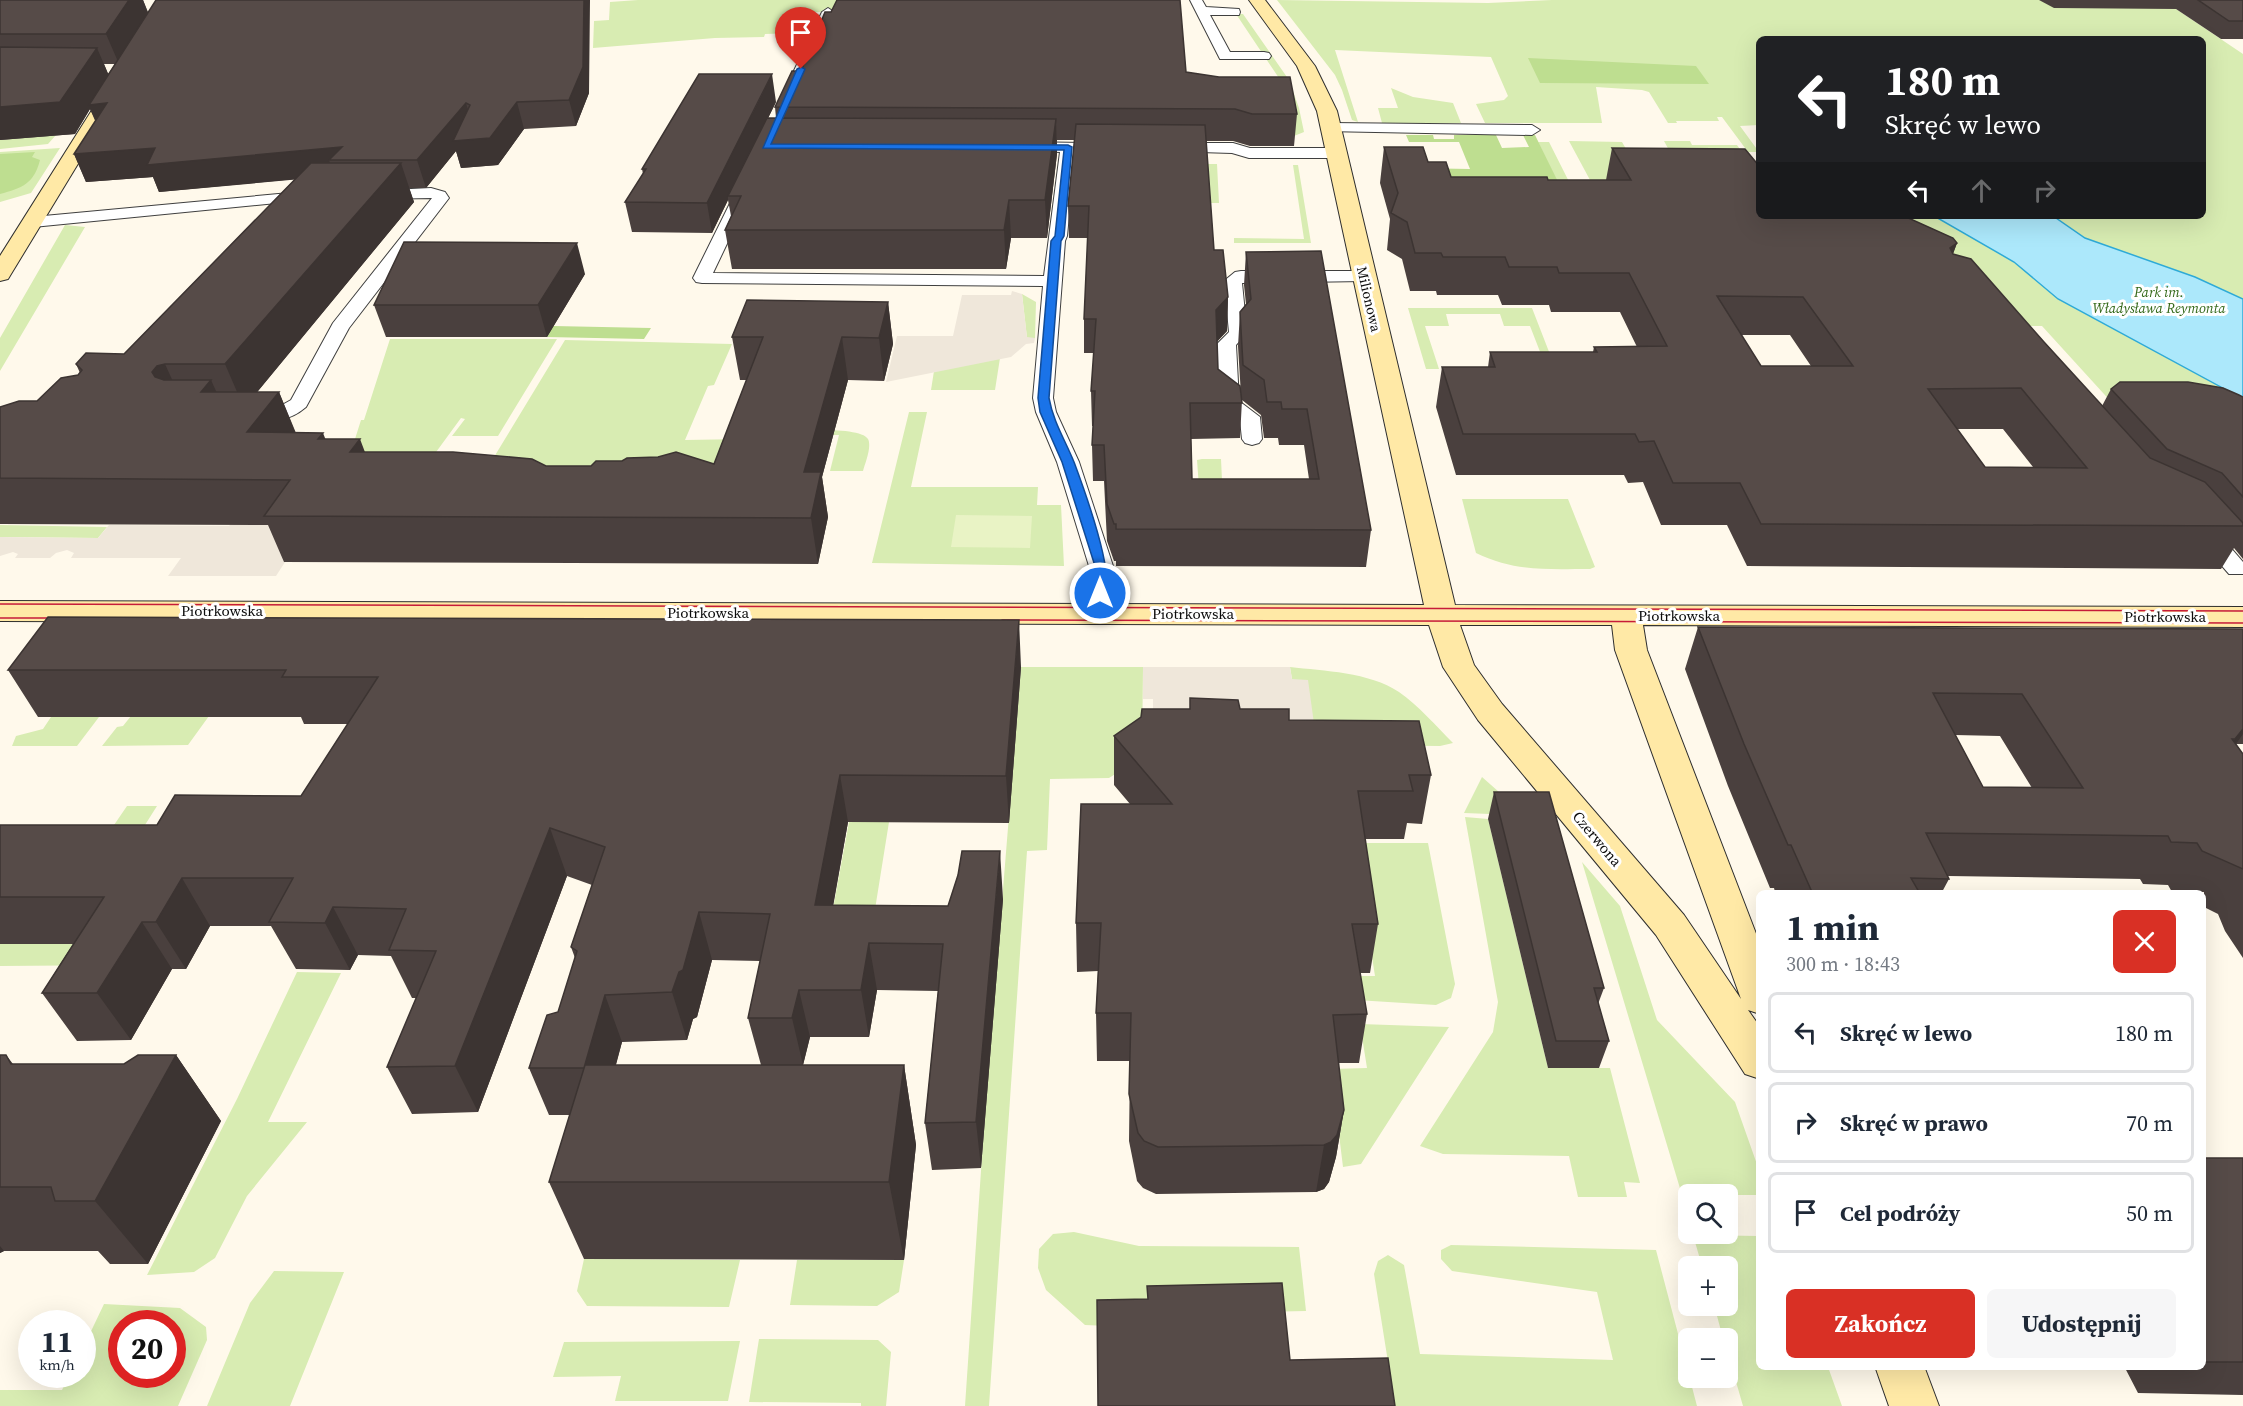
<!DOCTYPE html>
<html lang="pl">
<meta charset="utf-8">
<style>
body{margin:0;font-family:"Source Serif 4",serif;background:#f6f6f7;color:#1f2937;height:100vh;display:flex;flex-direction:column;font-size:22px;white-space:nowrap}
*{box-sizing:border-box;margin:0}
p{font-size:20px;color:#747a83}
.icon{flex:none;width:33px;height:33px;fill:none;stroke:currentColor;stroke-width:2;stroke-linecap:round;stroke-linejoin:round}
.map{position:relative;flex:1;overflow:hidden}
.drawer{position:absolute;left:1756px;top:890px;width:450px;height:480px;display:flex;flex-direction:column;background:#fff;border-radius:9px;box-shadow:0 6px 24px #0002}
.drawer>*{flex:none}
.guide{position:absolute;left:1756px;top:36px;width:450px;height:183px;border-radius:9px;box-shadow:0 6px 24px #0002;background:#202124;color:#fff;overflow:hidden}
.tools{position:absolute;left:1678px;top:1184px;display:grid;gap:12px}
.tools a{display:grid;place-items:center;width:60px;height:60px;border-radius:9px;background:#fff;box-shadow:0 6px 24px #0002;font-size:30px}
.speed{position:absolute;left:18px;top:1310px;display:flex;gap:12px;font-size:30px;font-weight:700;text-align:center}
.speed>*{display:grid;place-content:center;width:78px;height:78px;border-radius:50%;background:#fff;box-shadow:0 6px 24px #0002;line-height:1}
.speed small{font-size:15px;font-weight:400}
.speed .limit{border:9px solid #d22;background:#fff;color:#111}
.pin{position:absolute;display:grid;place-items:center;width:51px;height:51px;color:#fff;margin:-62px -26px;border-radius:50% 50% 50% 0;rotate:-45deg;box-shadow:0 0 6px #0007}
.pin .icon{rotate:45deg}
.me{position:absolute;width:66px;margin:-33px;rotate:0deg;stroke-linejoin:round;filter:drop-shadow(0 0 4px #0008)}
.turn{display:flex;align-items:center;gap:21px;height:126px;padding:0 30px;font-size:27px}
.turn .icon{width:78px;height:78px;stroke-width:2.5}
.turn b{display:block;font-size:42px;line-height:51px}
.lanes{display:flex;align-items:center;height:57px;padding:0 30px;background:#0003;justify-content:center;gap:30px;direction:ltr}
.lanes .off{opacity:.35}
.round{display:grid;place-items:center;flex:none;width:63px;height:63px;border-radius:9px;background:#f6f6f7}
.summary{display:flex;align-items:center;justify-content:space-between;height:102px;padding:0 30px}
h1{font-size:36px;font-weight:700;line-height:45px}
.button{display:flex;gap:12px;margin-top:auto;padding:12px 30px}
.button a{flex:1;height:69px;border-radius:9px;background:#d93025;color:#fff;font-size:24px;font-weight:700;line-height:69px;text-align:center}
.button a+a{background:#f6f6f7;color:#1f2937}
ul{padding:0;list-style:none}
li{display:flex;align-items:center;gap:18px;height:81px;margin:0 12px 9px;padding:0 18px;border:3px solid #e0e1e3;border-radius:9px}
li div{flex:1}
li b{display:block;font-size:22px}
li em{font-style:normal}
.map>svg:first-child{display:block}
.green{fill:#d8ecb2;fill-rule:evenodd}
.forest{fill:#bede90}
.pitch{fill:#e9f3c5}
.plaza{fill:#efe7da}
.water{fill:#ace8fb;stroke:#2eaad7;stroke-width:1.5}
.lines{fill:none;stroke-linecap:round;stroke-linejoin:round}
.lane-casing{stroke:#3f3f3f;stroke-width:2}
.secondary-casing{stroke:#2e2e2e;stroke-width:2}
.lane{fill:#fff;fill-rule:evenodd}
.secondary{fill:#ffe9a6;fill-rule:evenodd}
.tram{stroke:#c61b39;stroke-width:1.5}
.wall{fill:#4a403e;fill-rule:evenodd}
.shaded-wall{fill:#3c3432}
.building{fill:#564b48;stroke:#3c3432;stroke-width:1.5;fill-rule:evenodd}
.route{fill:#1a73e8;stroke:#114b97;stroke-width:1.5}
.labels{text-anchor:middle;stroke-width:6;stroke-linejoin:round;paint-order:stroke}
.far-park-label{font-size:14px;font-style:italic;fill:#336818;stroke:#fff}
.far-street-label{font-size:14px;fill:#0c0c0c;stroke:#fff}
.street-label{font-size:15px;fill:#0c0c0c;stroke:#fff}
</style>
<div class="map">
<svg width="2243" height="1406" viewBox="0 0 2243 1406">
<rect width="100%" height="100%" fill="#fff9eb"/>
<path class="green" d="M638 0H901L896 12H810L798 33 765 34 764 37 715 38 593 48 594 21 609 20 610 2Z
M1277 0 1488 3 1552 0H2039L2176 9 2243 54V447L2114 405 2042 326H2021L1796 216H2204V39H1760L1759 125 1740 126 1759 152H1748L1722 117H1717L1719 121H1676L1677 123H1668L1649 92 1642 90 1596 87 1602 123H1485L1476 104 1504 100 1508 96 1491 57 1335 50 1358 122 1352 120 1342 90 1335 75Z
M1236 14H1243L1289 80 1299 108 1304 132 1294 136 1285 87Z
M1391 88 1413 97 1453 103 1461 123H1382L1378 108H1398Z
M56 135 48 144 0 149V140Z
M1569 141 1622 142 1644 180H1590Z
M1664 141H1690L1692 145H1737L1742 152H1670Z
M1538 142H1549L1607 257H1594Z
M60 148 31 193 0 202V152Z
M1205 164H1217L1219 203H1208Z
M1293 165H1298L1311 243H1234V238L1304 239Z
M65 225 85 227 0 371V338Z
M1022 294 1036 302 1035 338H1027Z
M1408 308H1532L1579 429 1544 362 1530 326H1504L1500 314H1446L1449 326H1425L1439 369H1426Z
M390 339H557L498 436H452L465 419 461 418 420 474H344L361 420H364Z
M565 340 732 344 714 385 708 386 685 440 745 439 734 475 477 485Z
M1000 358 995 390H931L934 371Z
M909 412H927L911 487H1038L1037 505H1061L1064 566 872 563Z
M767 431C784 431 860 425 868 439 872 447 865 463 863 471H830L839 435H751Z
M1202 459H1221L1223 501H1200L1197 460Z
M1462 499H1568L1595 567 1590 569C1547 569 1515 572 1476 553Z
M0 525 107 527 98 538 0 537Z
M1021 667H1143L1142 757 1109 778 1050 779 1047 850 1027 851 989 1406H965L985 1112Z
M1290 667C1324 671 1369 672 1399 692 1419 706 1436 726 1453 743L1440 746 1325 745 1292 679Z
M131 716H209L188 745 102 746 117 727 123 726Z
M51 717H99L77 746H12L16 736 43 729Z
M1482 777 1499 792 1516 815 1464 813Z
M127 806H157L138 836 114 825Z
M1465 817 1488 819 1548 1068H1610L1640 1183 1624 1182 1627 1197H1578L1569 1156 1443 1154 1420 1146 1493 1032 1498 1002Z
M849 822H889L868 953 825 952Z
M1354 843H1428L1455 984 1451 998 1436 1005 1356 1000 1352 976H1375Z
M1582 862 1620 906 1657 1020 1735 1102 1759 1170V1195H1682Z
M0 944H143L130 965 0 966Z
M297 972 341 973 268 1122H307L247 1196 215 1258 194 1272 147 1275 237 1099Z
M1360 1024 1449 1027 1361 1164 1343 1167 1331 1069 1367 1068Z
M1074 1232 1139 1246 1299 1247 1306 1311 1133 1315 1132 1327 1085 1325 1046 1290 1038 1268 1039 1249 1053 1234Z
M1693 1235 1759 1236 1760 1366 1828 1367 1842 1406H1743L1728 1354V1338H1723L1714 1305H1728V1266H1702Z
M1451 1245 1656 1250 1697 1406H1395L1374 1274 1378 1261 1388 1255 1404 1265 1420 1354 1613 1360 1597 1292 1452 1271 1441 1259V1250Z
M584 1259 740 1260 729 1307 587 1306 577 1291Z
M797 1260H904L899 1292 877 1306 790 1305Z
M274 1271 344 1272 290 1406H207L250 1303Z
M104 1304 180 1308 206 1327 207 1340 178 1406H0V1390H62L70 1374H82L83 1348ZM122 1323H172V1374H122Z
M759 1339 878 1340 891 1352 886 1406H861V1403L749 1402Z
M740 1341 728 1401H615L621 1376 553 1377 564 1342Z"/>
<path class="forest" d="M1528 58 1696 66 1709 84 1540 83Z
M1406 135H1433L1434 139H1454V135H1496L1502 148 1529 147 1523 135H1535L1565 196 1474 208 1414 168 1470 169 1459 142H1409Z
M35 152 32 157 40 160C34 184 22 188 0 194V154Z
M553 326 651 328 644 339 547 337Z"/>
<path class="pitch" d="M956 515 1032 516 1030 548 951 547Z"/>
<path class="plaza" d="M1012 291 1022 294 1027 337 1035 338 1034 343 1026 344 1011 357 886 382 897 336H953L962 295H1011Z
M231 524 309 525 276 576H168L181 558H71L74 553 67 550 56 553 50 558H15L18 554 13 552 0 556V537L98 538 109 525 229 526Z
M1143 667H1290L1292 679 1308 680 1316 738 1153 737V699H1143Z"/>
<path class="water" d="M1934 216H2053L2085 238 2195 277 2243 299V399L2058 299 2014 262Z"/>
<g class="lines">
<defs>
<path id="lane" d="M1190 0H1202L1206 7 1239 9 1240 12 1239 15H1210L1230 52H1264L1269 53 1271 56 1269 59H1220Z
M828 8 834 12 793 102 791 105H781L779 102 822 12Z
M1330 123 1532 125 1540 130 1532 135 1325 131 1322 128Z
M1023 142 1084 143 1092 148 1084 153 1075 152 1067 236 1065 241 1053 398 1056 412 1079 462 1113 566 1112 614 1108 619 1100 621 1092 619 1088 614 1089 566 1057 462 1036 412 1033 398 1043 286 702 283 696 282 693 278 739 185 747 180 755 185 713 273 1044 276 1060 152 1018 150 1015 147 1018 144Z
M1172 143H1233L1250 148H1336L1344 153 1336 158H1249L1232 153 1167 151 1164 148 1167 145Z
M431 188 445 192 449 198 349 328 306 407C290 421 267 425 247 420L244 416 247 412 275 409 291 400 333 323 432 198 377 199 369 194 371 191Z
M311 191 319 196 317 199 33 227 25 222 33 217Z
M1241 271H1364L1370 272 1373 276 1370 280 1364 281 1242 283 1247 333 1236 345 1239 401 1260 417 1262 439 1259 443 1252 445 1245 443 1242 439 1240 420 1219 404 1217 344 1229 332 1224 281 1235 272Z
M2204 524 2212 526 2243 562V574H2229L2196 536 2193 531 2196 526Z"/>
<path id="secondary" d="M1249 0H1265L1315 66 1337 111 1455 605 2243 607V627L1643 625 1647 650 1760 944V1014L1748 1010 1760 1027V1079L1745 1074 1656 935 1478 720 1443 667 1429 625 0 621V601L1424 605 1317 111 1297 66ZM1460 625H1612L1615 650 1741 999 1684 915 1502 704 1474 665Z
M118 77 124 79 127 83 11 274 8 279 0 281V256L109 83 112 79Z
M1875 1366H1924L1939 1406H1889Z"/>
</defs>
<use href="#lane" class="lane-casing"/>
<use href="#secondary" class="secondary-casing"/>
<use href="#lane" class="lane"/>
<use href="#secondary" class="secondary"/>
<path class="tram" d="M0 604 2243 611
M0 618H63
M1002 620 2243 623"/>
</g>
<path class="wall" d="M0 0H143L148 12 589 93 576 126 524 129 498 165 461 168 456 151 426 188H409L414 202 257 392H279L296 433 326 439 365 452 546 466H591L714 464 747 380H740L732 337 888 302 893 344 884 381 848 380 822 477 828 517 818 564 284 562 268 525 0 524V407L37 401 78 375 80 373 76 364 124 354 295 179 159 192 153 177 86 182 74 154 96 121 90 109 75 134 0 140ZM104 64H115L108 74Z
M2039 0H2243V39H2221L2176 9 2054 8Z
M1186 72 1297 114 1294 146H1250L1233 141H1206L1214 250 1228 297 1227 331 1217 341 1218 369 1241 395 1238 346 1240 312 1246 304 1244 285 1246 252 1371 530 1366 567 1116 566V561H1114L1107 541 1104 481H1093L1092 445 1093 426H1092L1091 391 1094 353H1084V319L1088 238H1069L1068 206 1075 140H1057V154L1047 238H1011L1006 269H732L725 230 731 216 728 200 712 233 632 232 625 202 643 174 642 169 776 102 768 118H776L775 107ZM1242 400 1261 415 1264 438H1278L1279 445H1304L1309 479H1192L1191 439 1240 438Z
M1384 147 1428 162 1451 177 1548 180H1606L1612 148 1760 216 1957 243 1953 254 2044 342 2102 406 2111 389 2243 397V559L2234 548 2221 569 1747 566 1727 525H1661L1643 482 1628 483 1624 475H1456L1436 407 1442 367H1488L1490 352H1593L1594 347H1637L1620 312H1551L1549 305H1502L1498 295H1437L1436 291H1410L1402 259 1387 250 1390 219 1380 183ZM1741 335H1790L1811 366H1761ZM1957 429H2003L2033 467H1985Z
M585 274 547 337H386L374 305Z
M1698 627 2243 629V744H2236L2243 754V958L2225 931 2218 914 2204 907V892H2172L2168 885 2143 884 2140 879 1948 876 1949 879 1942 892H1775L1774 888H1770L1728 786 1685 669ZM1955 735 2000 736 2032 788 1983 787Z
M1021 667 1009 823 848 822 833 905 948 906 1003 899 981 1168 932 1170 925 1123 938 991 877 990 869 1037H810L803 1065H904L916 1145 904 1260 584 1259 549 1182 570 1115H549L529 1068 558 1012 575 958 571 947 592 885 567 876 478 1112 412 1114 387 1067 417 998H412L391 956 358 955 350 970 296 969 271 926H210L186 969H172L131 1040 77 1041 42 993 73 944H0V825H157L301 796 348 724H304L301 717H38L8 670ZM712 960 760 961 748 1018 761 1065H616L622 1042 687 1040 693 1019 697 1017Z
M1240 709 1289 720 1431 775 1422 824 1407 823 1404 839H1365L1378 924 1370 973H1360L1367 1014 1359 1063H1338L1344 1110 1336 1157 1329 1182 1324 1189 1316 1192 1156 1194 1143 1188 1137 1181 1129 1141 1130 1061H1097L1096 1013 1098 971 1077 972 1076 923 1130 804 1114 785V736Z
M1494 792 1604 988 1598 1004 1609 1041 1599 1068H1548L1488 819Z
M0 1055H6L13 1064H124L176 1055 221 1121 148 1264H110L98 1251H4L0 1253Z
M2204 1158H2243V1395L2138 1393 2124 1366H2204Z"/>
<path class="shaded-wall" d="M125 0H143L149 16 119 64 106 34Z
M584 0H590L589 93 576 126 569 100Z
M97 48 110 78 107 103 100 132 90 109 75 134 0 140V107Z
M772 74 776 102 730 196H728V200L712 233 707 203Z
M517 102 524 129 498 165 461 168 456 151 426 188 417 160 466 103 474 130Z
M1056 119 1057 154 1047 238 1045 200Z
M342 147 329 160 334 176 159 192 153 177 86 182 74 154 155 148Z
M401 163 414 202 244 408 225 364Z
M1009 200 1011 238 1006 269 1004 230Z
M577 243 585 274 547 337 538 305Z
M1957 243 1943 280 1950 248Z
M1228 297 1227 331 1215 344 1216 310Z
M888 302 893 344 884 381 879 338Z
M842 337 848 380 822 477 828 517 818 564 804 472Z
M165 364 185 408 173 416 152 372 157 366Z
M211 380 231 424 201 392Z
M279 392 297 437 247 432Z
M323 433 341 478 318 439Z
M360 439 377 484 350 452Z
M1019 620 1021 667 1009 823 1006 776Z
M2243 729V734L2236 744 2207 781 2235 739Z
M840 775 848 822 825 952 815 905Z
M550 828 567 876 478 1112 455 1066Z
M1000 851 1003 899 981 1168 976 1122Z
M182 878 210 926 186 969 156 922Z
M333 907 358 955 350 970 325 923Z
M699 912 712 960 697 1017 693 1019 687 1040 672 992Z
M142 922 172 969 131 1040 97 993Z
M869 943 877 990 869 1037 861 990Z
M799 990 810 1037 803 1065 792 1018Z
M605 995 622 1042 602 1114 584 1068Z
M176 1055 221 1121 148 1264 95 1201Z
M904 1065 916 1145 904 1260 889 1182Z
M1344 1110 1336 1157 1329 1182 1324 1189 1316 1192 1324 1145Z
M0 1246 4 1251 0 1253Z"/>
<path class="building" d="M0 0H129L106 34H0Z
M156 0H584L583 67 569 100 517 102 490 138 453 141 470 105 466 103 417 160H329L342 147 147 165 155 148 74 154 107 103 89 105Z
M837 0H1180L1186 72 1219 77H1290L1297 114H1252L1235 109 775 107 792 71H801L825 12H831Z
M2198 0H2243V21H2229Z
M0 47 97 48 60 102 0 107Z
M699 74H772L707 203 625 202 646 169H642Z
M767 118 1056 119 1045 200H1009L1004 230H725L741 196H728Z
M1076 124 1205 125 1214 250H1223L1228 297 1216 310 1218 369 1240 386 1242 403H1190L1192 479H1319L1307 409H1282L1281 402H1267L1264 380 1243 365 1240 312 1251 299 1246 252 1321 251 1371 530 1116 529V524H1114L1107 504 1104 445H1092L1095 391H1091L1096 319H1084L1089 206H1068Z
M1384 147H1423L1428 162H1446L1451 177H1547L1548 180H1631L1612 148 1745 149 1760 167V216H1904L1953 238 1957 243 1950 248 1953 254 1971 259 2044 342 2150 458 2205 482 2243 523V526L1761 524 1740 483H1673L1654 441 1639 442 1635 434H1463L1442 367H1495L1490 352H1597L1594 347 1667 346 1629 273H1559L1557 267H1509L1505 257H1443L1441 253H1415L1407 222 1391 213 1398 193ZM1717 296 1803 297 1853 366H1761ZM2021 388 2087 468 1985 467 1928 389Z
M311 163H401L225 364H165L157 366 152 372 155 377 164 380H211L201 392H279L247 432 323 433 318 439H360L350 452H453L532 459 546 466H591L596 461H622L627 458 658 457 676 452 714 464 763 337H732L747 300 888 302 879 338 842 337 804 472H821L811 518 264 516 290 480 0 478V407L19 401H37L61 378 78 375 82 370 76 364 86 353 124 354Z
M404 242 577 243 538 305H374Z
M2120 382H2188L2223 388 2239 395 2243 397V497L2222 473 2167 449 2111 389Z
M48 617 1019 620 1006 776 840 775 815 905 948 906 958 875 962 851H1000L976 1122 925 1123 943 944 869 943 861 990H799L792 1018H748L770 914 699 912 683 970 679 972 672 992 605 995 584 1068H529L547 1015 558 1012 577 951 571 947 605 847 550 828 455 1066 387 1067 436 951 389 950 406 909 333 907 325 923 269 922 293 878H182L156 922H142L97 993H42L104 897H0V825H157L175 795 301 796 378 677H282L286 670H8Z
M1698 627 2243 629V729L2235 739H2232L2243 754V869L2202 851 2197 843 2171 842 2168 836 1926 833 1949 879 1911 878 1919 892H1812L1791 845H1788L1744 744ZM1933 693 2022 694 2083 788 1983 787Z
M1190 698 1238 700 1240 709H1289V720L1419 721 1431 775H1409L1413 791H1358L1378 924H1352L1367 1014 1333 1015 1344 1110 1337 1135 1331 1142 1324 1145 1158 1147 1144 1141 1138 1133 1129 1094 1131 1013H1096L1101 923H1076L1081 804H1172L1114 736 1141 717 1142 709H1190Z
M1494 792H1549L1604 988H1594L1609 1041H1556Z
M0 1055H6L11 1064H124L138 1055H176L95 1201H55L51 1187H0Z
M585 1065H904L889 1182H549Z
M2204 1158H2243V1362H2204Z
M1282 1283 1290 1360 1388 1358 1395 1406H1098L1097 1300 1148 1299 1147 1286Z"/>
<path class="route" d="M801 67 805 69 771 144 1068 145 1072 147 1064 236 1061 241 1049 398C1053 421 1065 440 1074 462 1084 489 1115 572 1105 596L1100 597 1094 593 1095 566 1062 462 1040 412 1038 398 1051 241 1055 236 1064 150 763 148 797 69Z"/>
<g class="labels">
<g class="far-park-label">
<text x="2159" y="297">Park im.<tspan x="2159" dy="16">Władysława Reymonta</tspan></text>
</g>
<g class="far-street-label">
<text transform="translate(1369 299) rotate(77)" y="5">Milionowa</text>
</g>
<g class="street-label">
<text x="222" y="616">Piotrkowska</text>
<text x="708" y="618">Piotrkowska</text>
<text x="1193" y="619">Piotrkowska</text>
<text x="1679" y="621">Piotrkowska</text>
<text x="2165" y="622">Piotrkowska</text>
<text transform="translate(1597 839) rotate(50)" y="5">Czerwona</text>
</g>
</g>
</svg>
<div class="tools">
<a><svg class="icon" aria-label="search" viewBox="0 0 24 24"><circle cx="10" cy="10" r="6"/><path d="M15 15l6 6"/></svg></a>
<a>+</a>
<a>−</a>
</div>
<div class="speed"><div>11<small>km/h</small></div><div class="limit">20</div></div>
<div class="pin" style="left:801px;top:69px;background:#d93025"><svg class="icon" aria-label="arrive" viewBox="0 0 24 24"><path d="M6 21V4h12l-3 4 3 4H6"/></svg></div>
<svg class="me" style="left:1100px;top:593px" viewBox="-20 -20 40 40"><circle r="17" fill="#1a73e8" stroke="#fff" stroke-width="3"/><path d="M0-11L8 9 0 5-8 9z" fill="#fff"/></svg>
<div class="guide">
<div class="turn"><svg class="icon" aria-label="left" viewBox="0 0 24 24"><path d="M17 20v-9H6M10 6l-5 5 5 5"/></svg><div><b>180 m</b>Skręć w lewo</div></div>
<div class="lanes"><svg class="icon" aria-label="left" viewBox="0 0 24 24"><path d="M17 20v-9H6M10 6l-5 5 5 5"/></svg><svg class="icon off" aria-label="ahead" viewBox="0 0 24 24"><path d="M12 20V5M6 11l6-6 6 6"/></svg><svg class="icon off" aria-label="right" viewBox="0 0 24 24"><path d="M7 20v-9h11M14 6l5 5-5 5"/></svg></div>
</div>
<section class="drawer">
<div class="summary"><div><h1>1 min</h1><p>300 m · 18:43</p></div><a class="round" style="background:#d93025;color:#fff"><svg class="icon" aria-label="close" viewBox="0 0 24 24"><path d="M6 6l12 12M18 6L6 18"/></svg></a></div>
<ul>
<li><svg class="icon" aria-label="left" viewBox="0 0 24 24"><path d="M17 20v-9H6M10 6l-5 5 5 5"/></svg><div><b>Skręć w lewo</b></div><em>180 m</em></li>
<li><svg class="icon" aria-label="right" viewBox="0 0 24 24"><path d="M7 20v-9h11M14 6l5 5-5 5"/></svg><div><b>Skręć w prawo</b></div><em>70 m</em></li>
<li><svg class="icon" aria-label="arrive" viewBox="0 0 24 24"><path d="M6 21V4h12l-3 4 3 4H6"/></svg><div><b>Cel podróży</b></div><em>50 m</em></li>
</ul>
<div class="button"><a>Zakończ</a><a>Udostępnij</a></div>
</section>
</div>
